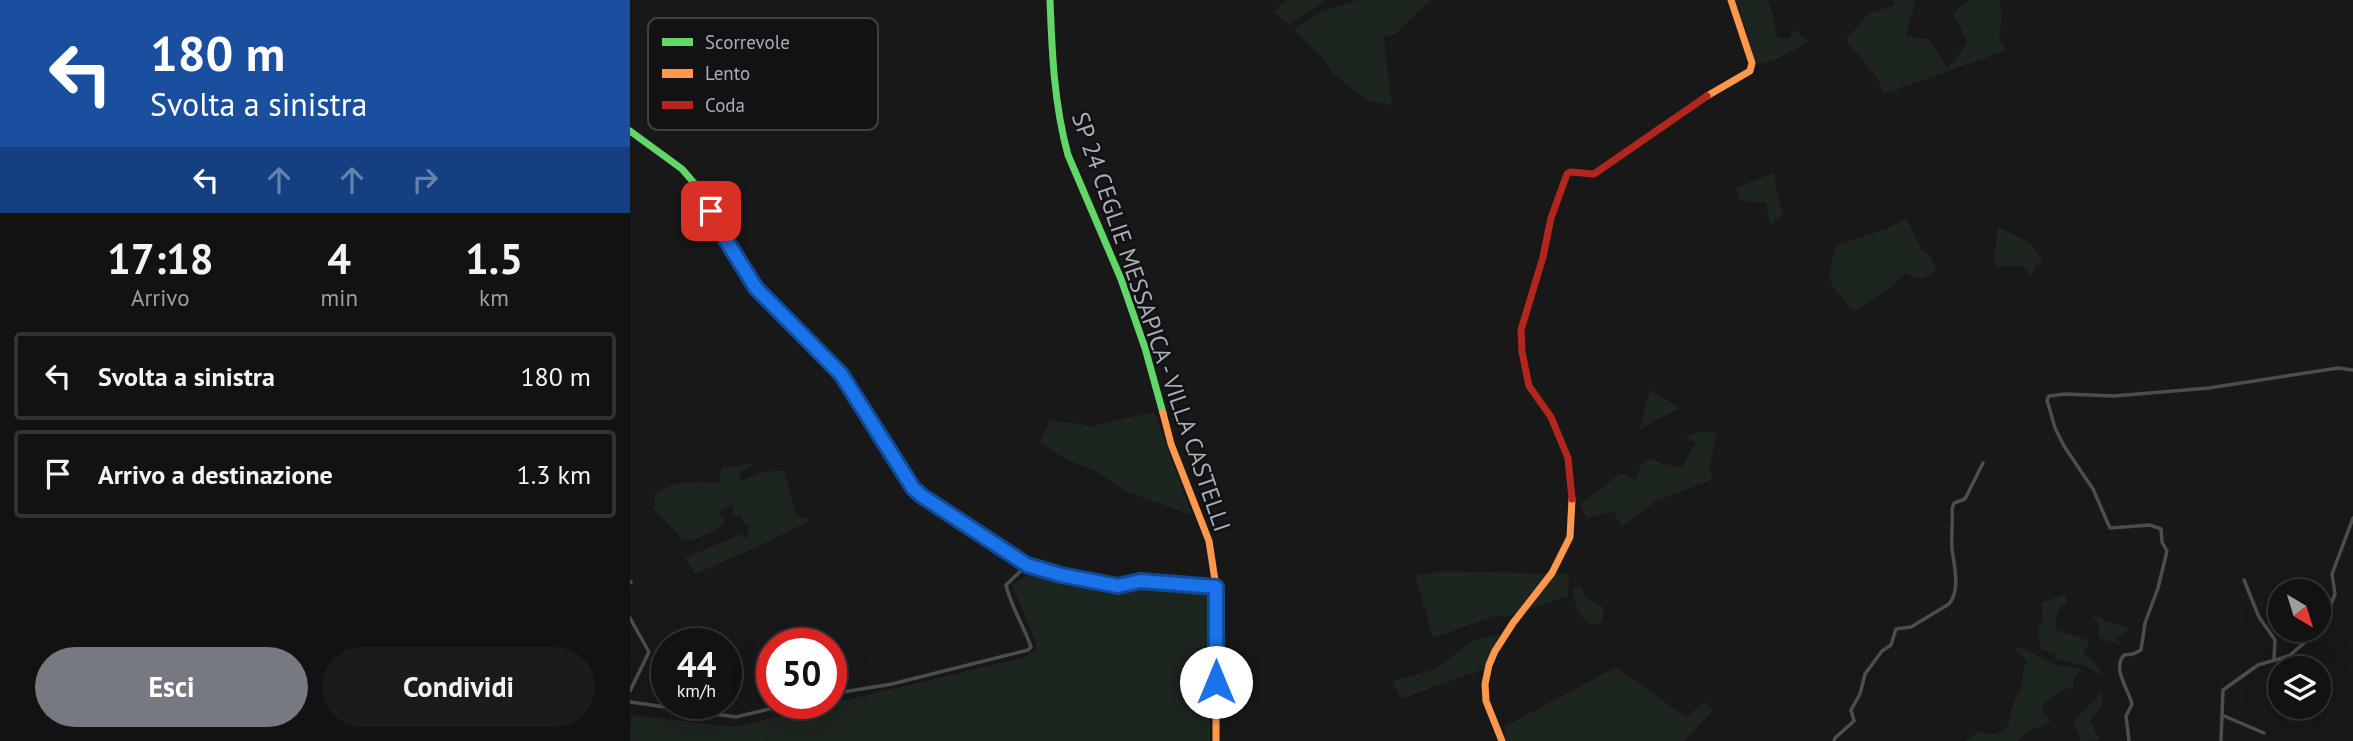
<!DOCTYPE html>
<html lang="it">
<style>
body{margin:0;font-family:"PT Sans",sans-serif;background:#1b1b1b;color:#f1f3f6;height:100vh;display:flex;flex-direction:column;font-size:26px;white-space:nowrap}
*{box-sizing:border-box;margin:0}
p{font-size:23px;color:#9c9e9f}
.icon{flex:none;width:38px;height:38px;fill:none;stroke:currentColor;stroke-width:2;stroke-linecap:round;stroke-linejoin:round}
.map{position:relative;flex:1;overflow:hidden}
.sheet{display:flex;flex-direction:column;background:#121212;width:630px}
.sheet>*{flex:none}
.top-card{background:#1a4fa0;color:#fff;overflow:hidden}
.needle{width:46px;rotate:142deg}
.controls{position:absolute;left:1638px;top:579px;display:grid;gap:14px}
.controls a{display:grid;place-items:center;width:63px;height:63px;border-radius:50%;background:#121212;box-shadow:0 7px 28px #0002,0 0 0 2px #313232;font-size:35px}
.speed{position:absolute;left:21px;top:628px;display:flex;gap:14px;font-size:35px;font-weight:700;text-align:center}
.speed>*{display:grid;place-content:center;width:91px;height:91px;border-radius:50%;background:#121212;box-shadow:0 7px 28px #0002,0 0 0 2px #313232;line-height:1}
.speed small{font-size:18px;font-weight:400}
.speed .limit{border:10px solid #d22;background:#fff;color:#111}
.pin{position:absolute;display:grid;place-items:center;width:60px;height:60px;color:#fff;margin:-30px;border-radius:14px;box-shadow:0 4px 10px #0006}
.me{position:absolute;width:77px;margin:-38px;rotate:0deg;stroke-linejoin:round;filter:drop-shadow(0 0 5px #0008)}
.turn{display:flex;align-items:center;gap:24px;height:147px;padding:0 35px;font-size:32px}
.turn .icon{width:91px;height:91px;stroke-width:2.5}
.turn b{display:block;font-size:49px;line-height:60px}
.lanes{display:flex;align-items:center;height:66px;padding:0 35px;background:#0003;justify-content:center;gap:35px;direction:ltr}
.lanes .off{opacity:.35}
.eta{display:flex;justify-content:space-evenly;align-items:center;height:119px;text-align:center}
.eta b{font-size:42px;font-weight:600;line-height:49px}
.primary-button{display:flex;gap:14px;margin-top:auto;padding:14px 35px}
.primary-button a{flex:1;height:80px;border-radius:42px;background:#767981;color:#fff;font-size:28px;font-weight:600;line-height:80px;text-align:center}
.primary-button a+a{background:#1b1b1b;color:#f1f3f6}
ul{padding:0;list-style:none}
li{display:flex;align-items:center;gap:21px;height:88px;margin:0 14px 10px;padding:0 21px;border:4px solid #313232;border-radius:7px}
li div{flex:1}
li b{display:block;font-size:26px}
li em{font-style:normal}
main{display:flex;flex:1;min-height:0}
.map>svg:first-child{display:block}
.green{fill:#1d251f}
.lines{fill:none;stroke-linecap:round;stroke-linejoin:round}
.street{stroke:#4c4d51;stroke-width:3.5}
.fast{stroke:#63d668;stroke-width:7}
.slow{stroke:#ff974d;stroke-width:7}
.jam{stroke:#b3261e;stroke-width:7}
.route-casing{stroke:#114b97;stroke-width:18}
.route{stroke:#1a73e8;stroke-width:12}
.labels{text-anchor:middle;stroke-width:5;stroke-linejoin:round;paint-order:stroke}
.street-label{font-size:24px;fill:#a8adb9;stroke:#121214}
.key{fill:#121214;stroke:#3f4046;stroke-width:2}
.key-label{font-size:19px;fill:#a8adb9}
</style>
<main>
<section class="sheet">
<div class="top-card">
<div class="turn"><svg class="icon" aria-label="left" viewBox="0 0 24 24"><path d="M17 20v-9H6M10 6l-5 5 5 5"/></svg><div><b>180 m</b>Svolta a sinistra</div></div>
<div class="lanes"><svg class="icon" aria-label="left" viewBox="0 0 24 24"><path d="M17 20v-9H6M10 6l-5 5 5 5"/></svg><svg class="icon off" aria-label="ahead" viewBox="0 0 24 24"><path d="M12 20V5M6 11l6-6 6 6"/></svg><svg class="icon off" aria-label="ahead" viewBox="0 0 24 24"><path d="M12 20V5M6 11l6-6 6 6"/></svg><svg class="icon off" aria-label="right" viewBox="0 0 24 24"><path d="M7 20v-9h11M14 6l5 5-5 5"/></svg></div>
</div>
<div class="eta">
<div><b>17:18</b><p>Arrivo</p></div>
<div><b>4</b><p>min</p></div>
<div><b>1.5</b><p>km</p></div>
</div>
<ul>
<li><svg class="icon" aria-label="left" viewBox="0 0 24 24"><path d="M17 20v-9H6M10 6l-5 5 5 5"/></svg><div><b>Svolta a sinistra</b></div><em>180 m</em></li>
<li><svg class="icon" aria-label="arrive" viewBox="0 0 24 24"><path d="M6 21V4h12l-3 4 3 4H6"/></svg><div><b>Arrivo a destinazione</b></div><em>1.3 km</em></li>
</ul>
<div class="primary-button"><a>Esci</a><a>Condividi</a></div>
</section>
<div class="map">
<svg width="1723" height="741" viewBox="0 0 1723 741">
<rect width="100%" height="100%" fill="#181818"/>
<path class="green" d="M657 0H696L659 25 643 11Z
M728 0H801L767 33 754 38 762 105 737 100 703 74 695 61 664 29 691 12Z
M1105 0H1137L1143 13 1146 36 1158 39 1166 30 1178 41C1162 52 1144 63 1125 64L1116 30Z
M1264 0H1286L1276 36 1298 39 1317 67 1324 62 1337 42 1323 13 1339 0H1369L1372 18 1369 39 1377 50 1254 94 1247 78 1216 40 1238 14 1264 5Z
M1143 173 1153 216 1140 225 1136 203 1110 200 1106 188Z
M1277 218 1291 249 1300 256 1306 271 1292 279 1275 274 1258 290 1224 312C1198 281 1196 287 1205 246L1258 228Z
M1368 227C1388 238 1408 241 1412 265L1407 264 1402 276 1392 266 1365 267 1364 258Z
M1020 390 1050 408 1009 429Z
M524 412 562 515 497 492 463 470 435 459 410 443 420 420 462 426Z
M1068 432 1087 433 1080 464 1082 480 1026 501 992 527 983 511 956 518 950 504 991 473 1005 480 1011 464 1020 458 1034 464 1051 467 1066 443 1055 437Z
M126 463 109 473 111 481 133 472 154 470 166 515 181 520 127 547 65 574 55 558 111 534 116 539 120 527 113 522 111 516 103 514V505L92 509 89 514 96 522C83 532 69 541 53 540L24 509 25 494C47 480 63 481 89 482L92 468Z
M815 571 939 574 938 596 876 617 864 616 803 638 785 575Z
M400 573 488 592 512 588 580 592V741H0L1 715 104 727 395 657 406 649V643L382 585Z
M950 585 956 598 973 607V622L959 625 947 610 942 588Z
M1434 594 1437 602C1427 609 1425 618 1426 630L1460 641 1453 654 1460 658 1473 673 1470 674 1453 665 1425 659 1426 654 1411 649 1408 631 1412 620V603Z
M1463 616C1471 616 1471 620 1478 622 1487 624 1490 624 1498 629L1494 634 1485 637 1491 645 1470 638 1468 635 1470 627Z
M869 635 854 669 771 699 762 681 806 669 843 640Z
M1391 647 1424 664 1451 669 1444 678 1443 688C1431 688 1417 698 1412 709L1421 722 1401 730 1387 741H1335L1348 732C1362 736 1369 735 1379 724 1379 705 1387 701 1392 685 1394 676 1391 670 1397 662L1384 648Z
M986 667 1056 717 1075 702 1084 710 1054 741H876L874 727Z
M1471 693C1478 708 1465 710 1460 721L1470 740 1451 741 1444 725 1445 719Z"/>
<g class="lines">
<path class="street" d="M1614 580 1629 617 1645 640 1644 660
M0 583 1 582
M0 618 19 652 0 691
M1689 630 1694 622 1705 594 1702 574 1723 518
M201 694 262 684 398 650 401 647C394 626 381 607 376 585L397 565
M0 702 106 717 160 704
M1592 715 1634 733
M1204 741 1205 738 1224 721 1221 710 1230 694 1235 674 1252 651 1261 645 1266 629 1281 627 1319 604C1331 589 1324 566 1322 549 1321 536 1323 522 1322 509L1324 503 1335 499 1353 463
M1499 741 1496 716 1502 704C1498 688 1482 669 1494 655L1503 654 1511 650 1515 623 1528 588 1537 551 1532 542 1531 529 1520 525 1480 528 1463 489 1434 446 1425 428 1417 400 1419 396 1435 394 1484 396 1579 388 1708 368 1723 370
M1591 741 1593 690 1628 665 1659 656 1689 630"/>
<path class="fast" d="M420 0C422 53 424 104 438 155L491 279 515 348 533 413
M0 131 52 169 77 198 86 224 126 288 211 374 223 393"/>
<path class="slow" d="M1077 96 1120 71 1122 63 1101 0
M223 393 283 488 395 564 431 575 488 586 510 581 586 587
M533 413 541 444 579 541 586 587V741
M872 741 856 701 855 684 859 665 865 651 883 623 922 573 940 537 942 499"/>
<path class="jam" d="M942 499 938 458 921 417 899 386 892 352 891 330 913 257 921 218 937 174 940 172 964 174 1077 96"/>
</g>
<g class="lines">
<defs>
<path id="route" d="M81 211 86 224 126 288 211 374 283 488 292 496 397 565 431 575 488 586 510 581 586 587V682"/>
</defs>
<use href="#route" class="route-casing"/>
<use href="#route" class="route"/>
</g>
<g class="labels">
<g class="street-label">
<text transform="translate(521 322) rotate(71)" y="8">SP 24 CEGLIE MESSAPICA - VILLA CASTELLI</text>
</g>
</g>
<rect x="18" y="18" width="230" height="112" rx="10" class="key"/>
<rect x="32" y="38" width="31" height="8" fill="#63d668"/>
<rect x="32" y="69" width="31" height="9" fill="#ff974d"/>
<rect x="32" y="101" width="31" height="8" fill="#b3261e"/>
<g class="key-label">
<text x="75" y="49">Scorrevole</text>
<text x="75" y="80">Lento</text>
<text x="75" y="112">Coda</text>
</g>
</svg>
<div class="controls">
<a><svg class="needle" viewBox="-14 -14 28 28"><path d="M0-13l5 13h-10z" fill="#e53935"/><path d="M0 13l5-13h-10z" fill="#9c9e9f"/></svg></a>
<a><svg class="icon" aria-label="layers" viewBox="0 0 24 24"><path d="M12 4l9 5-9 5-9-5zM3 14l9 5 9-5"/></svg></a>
</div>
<div class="speed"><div>44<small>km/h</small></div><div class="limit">50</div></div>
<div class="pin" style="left:81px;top:211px;background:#d93025"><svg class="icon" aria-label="arrive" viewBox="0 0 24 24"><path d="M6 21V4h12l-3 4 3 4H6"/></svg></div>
<svg class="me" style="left:586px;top:682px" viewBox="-20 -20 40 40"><circle r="19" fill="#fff"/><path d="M0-13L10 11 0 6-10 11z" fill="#1a73e8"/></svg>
</div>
</main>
